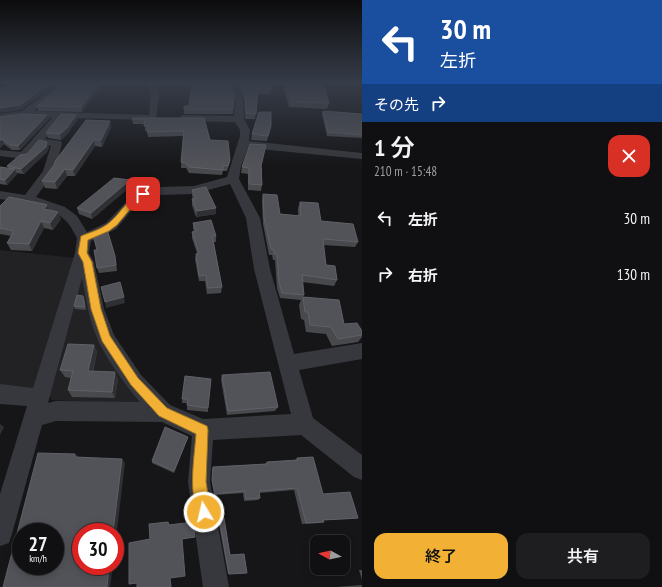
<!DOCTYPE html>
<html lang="ja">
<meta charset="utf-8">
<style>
body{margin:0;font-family:"PT Sans Narrow","Noto Sans JP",sans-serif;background:#1e1e20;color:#f1f3f6;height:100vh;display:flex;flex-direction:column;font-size:15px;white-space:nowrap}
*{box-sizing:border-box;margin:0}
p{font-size:13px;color:#9c9d9f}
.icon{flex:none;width:22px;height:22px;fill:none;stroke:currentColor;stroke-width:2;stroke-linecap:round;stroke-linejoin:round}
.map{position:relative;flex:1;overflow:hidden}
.side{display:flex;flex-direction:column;background:#101012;width:300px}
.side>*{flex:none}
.hud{background:#1a4fa0;color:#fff;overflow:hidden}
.needle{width:26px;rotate:278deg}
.fabs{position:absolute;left:310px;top:535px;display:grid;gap:8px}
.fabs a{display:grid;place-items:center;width:40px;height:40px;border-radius:8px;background:#101012;box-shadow:0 2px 10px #0003,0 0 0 1px #303032;font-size:20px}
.speed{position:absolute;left:12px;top:523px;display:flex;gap:8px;font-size:20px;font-weight:700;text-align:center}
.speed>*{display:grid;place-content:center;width:52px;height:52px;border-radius:50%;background:#101012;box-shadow:0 2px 10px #0003,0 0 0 1px #303032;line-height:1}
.speed small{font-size:10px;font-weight:400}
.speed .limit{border:6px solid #d22;background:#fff;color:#111}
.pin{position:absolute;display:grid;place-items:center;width:34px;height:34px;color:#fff;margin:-17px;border-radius:8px;box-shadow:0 2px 6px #0006}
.me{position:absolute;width:44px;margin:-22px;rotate:351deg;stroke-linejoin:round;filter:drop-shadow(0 0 3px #0008)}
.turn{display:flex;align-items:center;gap:14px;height:84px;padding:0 12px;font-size:18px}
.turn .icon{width:52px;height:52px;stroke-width:2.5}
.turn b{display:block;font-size:28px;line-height:34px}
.then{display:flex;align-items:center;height:38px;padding:0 12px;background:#0003;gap:8px;font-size:15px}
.round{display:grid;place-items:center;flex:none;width:42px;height:42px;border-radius:12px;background:#1e1e20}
.overview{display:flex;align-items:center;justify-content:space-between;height:68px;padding:0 12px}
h1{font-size:24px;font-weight:600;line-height:30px}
.action{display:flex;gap:8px;margin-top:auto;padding:8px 12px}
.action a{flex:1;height:46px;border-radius:12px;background:#f2b134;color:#111;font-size:16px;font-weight:600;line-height:46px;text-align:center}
.action a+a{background:#1e1e20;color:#f1f3f6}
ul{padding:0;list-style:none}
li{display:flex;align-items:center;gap:12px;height:56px;padding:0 12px}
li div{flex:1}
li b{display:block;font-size:15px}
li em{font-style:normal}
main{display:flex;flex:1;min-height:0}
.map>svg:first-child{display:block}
.built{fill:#222225}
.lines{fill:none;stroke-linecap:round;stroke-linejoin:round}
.minor{fill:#37383d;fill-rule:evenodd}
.wall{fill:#47494d}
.shaded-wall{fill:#2f3033}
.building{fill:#525359;stroke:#5f6168;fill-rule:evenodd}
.route{fill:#f2b134;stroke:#9d7322}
</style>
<main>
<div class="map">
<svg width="362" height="587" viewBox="0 0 362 587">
<rect width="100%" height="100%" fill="#161618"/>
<path class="built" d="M0 250 75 258 32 393 0 389Z
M82 269 93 313 150 405 51 400 49 391Z"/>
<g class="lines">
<path class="minor" d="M49 83H60L64 87 34 111 149 115 151 95 148 83H156L159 95 156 120 62 118 45 139 61 141 62 143 55 171 36 197 65 207 77 216 87 232 106 223 130 198 138 192 159 187 194 186 227 177 240 136V130L235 122 183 121 178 118 183 115 234 116 235 100 226 83H234L243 100 244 119 250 130 249 141 362 153V159L248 148 241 166 239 179 260 218 270 269 294 354 362 343V359L299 370 313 418 362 455V480L354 477 301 435 213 440 210 482 229 587H203L188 482 192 436 162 422 56 421 42 425 12 534 9 543 0 546V494L27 406 0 404V384L33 388 75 253 77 238C74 233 71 226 67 222 53 206 20 202 0 199V191L25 195 43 171 51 146 40 144 28 158 24 159 0 156V150L21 152 52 118 25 117 0 120V114L22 111 54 87ZM230 184 246 218 254 269 291 414 203 419 170 405 141 375 114 335 104 309 94 262 89 253 91 241 116 229 138 203 146 198 159 195 194 194ZM82 278C86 299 89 319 97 338 105 357 126 386 140 402L56 401 48 403Z"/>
</g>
<path class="wall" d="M62 83H106L90 99V100L82 112 38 111 37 106 63 84Z
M235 83H271V89L270 94H258L255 119H245L244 99Z
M282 83H323L329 103 327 109 289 107Z
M184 109H233V114H184Z
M323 111 362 114V138L327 136 322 114Z
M76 115 77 120 68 133 61 140 48 138 46 133Z
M0 117 49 119 20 150H12L4 144 0 148Z
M204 118 210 140 230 160 229 165 227 171H223L222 175 189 173 186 168H181L183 136 148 137 147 131H145V124H133L132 119Z
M110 121 111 127 102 147 95 146 75 176H67L57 189 45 188 42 181Z
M271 126 267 141 251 140 252 134Z
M49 147 47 152 24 174 16 173 17 174 7 185 0 184V167L9 169 7 166 27 154Z
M242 167H262V185L261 191 248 190V174L241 173Z
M131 186 92 219 79 214 77 208Z
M192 190 216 214 196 217 192 205V199H193L192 196Z
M263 194 280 214 298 216V208L300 202 321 221 358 242 355 247 323 245 326 265 337 280 334 286 302 282 304 295 303 297 344 324 362 331V337L358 342 332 346 326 334 306 332 304 320 301 319 299 305 301 300 280 298 277 288 275 260H273L272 255H269L263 224 262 200Z
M47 205 49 210 61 219 53 230 44 228 32 251 11 250 7 243 11 236 0 234V206Z
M193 223 216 236V242H214L222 287 221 293 207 294 205 281H199L195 259 196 254 197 253 192 238V232L194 231 193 229Z
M116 261 117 271 99 273 97 268Z
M84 298 86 310 75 309 74 306Z
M94 345 97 352 93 372 118 379 115 398 72 397 68 390 71 378 65 377 60 370Z
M222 375 278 407 275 411 227 415 221 380Z
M185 376 208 408V412L187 410V403H182Z
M188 437 187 440 174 473 152 463V461Z
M297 458 323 494 358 518 353 519 323 520 324 522 320 523 302 524 294 490 259 493 260 498 258 500 244 501 243 493 214 495 212 482V469L213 467 265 464 267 462 295 460Z
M219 518 230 555 229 574H228L218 519Z
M359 570H362V580Z
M362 585V587H336Z"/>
<path class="shaded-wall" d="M49 83H51L52 87 21 110 0 113V108Z
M101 83H106L90 99V100L82 112 81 107 87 96Z
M47 115 49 119 20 150 18 146Z
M76 115 77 120 68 133 61 140 60 134Z
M110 121 111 127 102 147 101 140Z
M2 139 4 144 0 148V141Z
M94 140 95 146 75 176 73 170Z
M47 142 49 147 47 152 24 174 21 169Z
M15 169 17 174 7 185 5 180Z
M65 169 67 176 57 189 55 182Z
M130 180 131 186 92 219 91 213Z
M47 205 50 212 44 209Z
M216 208V214L196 217 197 211Z
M58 212 61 219 53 230 50 223Z
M41 221 44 228 32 251 29 244Z
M124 297 125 303 106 308 105 302Z
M94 345 97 352 91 378 88 371Z
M115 372 118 379 115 398 112 392Z
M0 424 4 427 0 435Z
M188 437 187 440 174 473V471Z
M75 454 80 458 75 457Z
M122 459 125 463 115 547V532H113Z
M109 566H113L110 587H107Z"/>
<path class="building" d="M17 83H49L20 105 0 108V94L1 93 0 91V89Z
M64 83H101L87 96H89L81 107 37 106Z
M192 83H228L234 95 233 109H184V106H189Z
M239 83H271V89H258L256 114 246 113 245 94Z
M285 83H323L329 103 291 102Z
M323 111 362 114V135L328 132Z
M259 112H271V126L268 136 252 134Z
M23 114 47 115 18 146 10 145 2 139 0 141V117Z
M61 114 76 115 67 128 60 134 46 133Z
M133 118H204L210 140 228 141 230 160 228 166 223 165V170L189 167 186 163 181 162 184 131 147 132 148 126H144L145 119H132Z
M86 120 110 121 101 140H94L73 170 65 169 55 182 42 181 54 165 56 160Z
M39 140 47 142 46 147 21 169 7 166 20 155 27 154Z
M250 144 266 145 261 166 262 185 249 184V168L242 167Z
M0 167 15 169 5 180 0 179Z
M114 178 130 180 91 213 77 208Z
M206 187 216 208 197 211 192 199 196 198 192 190Z
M263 194 277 195 280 214 301 216 300 202 318 203 321 221 353 224 358 242 323 239 326 265 335 266 337 280 302 275 304 295 282 293 279 282 277 254H274V250L271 249 264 218Z
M9 197 44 204 47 205 44 209 58 212 50 223 41 221 29 244 7 243 14 231 0 228V206Z
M211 220 216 236H212L222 287 208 288 206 275 199 276 196 254 199 253 192 232 196 231 193 223Z
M107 229 115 256 116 265 97 268 94 250H97L93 235Z
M120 282 124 297 105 302 101 287Z
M77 295 83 296 85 307 74 306Z
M303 297 339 300 344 324 357 323 362 331V335L338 339 331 327 310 325 308 312H305Z
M68 344 94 345 88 371 115 372 112 392 68 390 73 371 60 370Z
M270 372 278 407 228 411 222 375Z
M185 376 211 379 208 408 187 405 188 399H182Z
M165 427 188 437 174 471 152 461Z
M38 453 75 454V457L122 459 113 532H81V566H109L107 587H3ZM21 532H55V566H21Z
M313 457 323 494 350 492 358 518 323 520 324 522 306 523 297 488 259 491 260 498 246 499 245 491 215 494 212 480 213 467 267 464V462L298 460 297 458Z
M219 518H224L230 555 244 554 247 573 229 574Z
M168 522 169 525 193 522 195 537 182 539 185 576 170 578 171 587H137V583L129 584V543L150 539 149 524Z"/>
<linearGradient id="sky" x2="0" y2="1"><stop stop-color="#0c0c0d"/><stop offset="0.5" stop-color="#363c48"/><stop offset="1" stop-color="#363c48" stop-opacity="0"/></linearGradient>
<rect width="362" height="166" fill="url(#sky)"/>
<path class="route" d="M143 192 146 194 137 201 117 225 109 231 88 240 87 253 92 262 101 309 110 336 138 378 167 408 207 426 208 430 206 482 211 512 209 517 204 519 199 517C188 491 194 461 196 434L159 416 131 385 102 341 91 309 83 262 78 253 81 236C91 232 102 229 110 222 121 213 128 197 143 192Z"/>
</svg>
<div class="fabs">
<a><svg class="needle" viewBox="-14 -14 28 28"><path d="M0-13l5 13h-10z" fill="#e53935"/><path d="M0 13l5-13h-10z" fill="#9c9d9f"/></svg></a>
</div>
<div class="speed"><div>27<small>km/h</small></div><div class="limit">30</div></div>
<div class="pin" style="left:143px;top:194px;background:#d93025"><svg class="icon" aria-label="arrive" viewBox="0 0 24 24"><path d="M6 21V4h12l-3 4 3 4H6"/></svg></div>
<svg class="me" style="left:204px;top:512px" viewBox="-20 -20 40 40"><circle r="17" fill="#f2b134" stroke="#fff" stroke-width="3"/><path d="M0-11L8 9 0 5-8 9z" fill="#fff"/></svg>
</div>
<section class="side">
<div class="hud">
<div class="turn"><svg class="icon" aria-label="left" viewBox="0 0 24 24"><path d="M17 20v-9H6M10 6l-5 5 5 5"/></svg><div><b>30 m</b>左折</div></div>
<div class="then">その先<svg class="icon" aria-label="right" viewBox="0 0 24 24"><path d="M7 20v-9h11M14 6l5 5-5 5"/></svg></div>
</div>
<div class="overview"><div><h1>1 分</h1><p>210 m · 15:48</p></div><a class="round" style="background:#d93025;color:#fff"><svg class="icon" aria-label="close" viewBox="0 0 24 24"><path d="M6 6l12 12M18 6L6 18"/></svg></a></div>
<ul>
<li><svg class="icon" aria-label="left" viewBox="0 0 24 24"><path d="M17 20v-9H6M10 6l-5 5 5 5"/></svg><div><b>左折</b></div><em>30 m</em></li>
<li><svg class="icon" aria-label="right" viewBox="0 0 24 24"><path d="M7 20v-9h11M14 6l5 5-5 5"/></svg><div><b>右折</b></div><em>130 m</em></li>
</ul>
<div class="action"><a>終了</a><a>共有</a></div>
</section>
</main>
